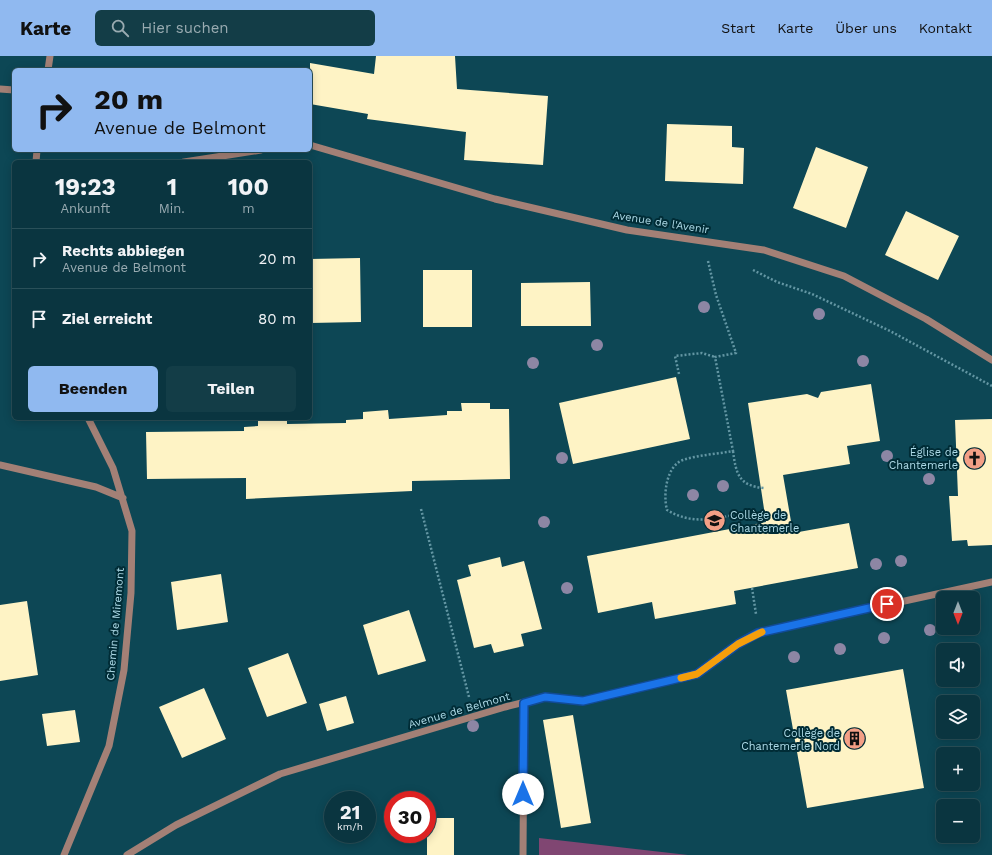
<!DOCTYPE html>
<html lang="de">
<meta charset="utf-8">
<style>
body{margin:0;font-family:"Work Sans",sans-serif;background:#133d47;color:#f1f3f6;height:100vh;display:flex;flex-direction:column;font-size:15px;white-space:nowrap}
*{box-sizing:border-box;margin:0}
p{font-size:13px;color:#99abb1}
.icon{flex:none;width:22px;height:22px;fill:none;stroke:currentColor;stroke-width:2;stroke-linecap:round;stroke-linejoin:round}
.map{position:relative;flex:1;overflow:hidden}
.sheet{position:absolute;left:12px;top:104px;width:300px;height:260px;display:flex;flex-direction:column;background:#0a3540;border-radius:6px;box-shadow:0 2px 10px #0003,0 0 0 1px #2a5059}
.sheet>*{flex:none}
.top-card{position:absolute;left:12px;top:12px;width:300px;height:84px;border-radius:6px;box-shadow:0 2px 10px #0003,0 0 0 1px #2a5059;background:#90b9f0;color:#111;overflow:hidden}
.needle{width:26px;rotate:180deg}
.tools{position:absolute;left:936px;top:535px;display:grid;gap:8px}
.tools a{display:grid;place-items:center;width:44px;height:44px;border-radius:6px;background:#0a3540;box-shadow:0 2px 10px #0003,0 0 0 1px #2a5059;font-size:20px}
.speed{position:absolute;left:324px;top:735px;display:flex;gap:8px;font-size:20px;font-weight:700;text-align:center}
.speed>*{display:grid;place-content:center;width:52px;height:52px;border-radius:50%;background:#0a3540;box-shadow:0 2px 10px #0003,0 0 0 1px #2a5059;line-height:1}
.speed small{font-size:10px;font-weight:400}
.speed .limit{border:6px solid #d22;background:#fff;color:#111}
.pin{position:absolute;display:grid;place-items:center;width:34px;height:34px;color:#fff;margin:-17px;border:2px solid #fff;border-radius:50%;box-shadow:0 1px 4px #0007}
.me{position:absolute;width:44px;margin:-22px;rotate:0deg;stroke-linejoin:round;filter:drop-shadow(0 0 3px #0008)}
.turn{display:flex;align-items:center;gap:14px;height:84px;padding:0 16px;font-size:18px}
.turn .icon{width:52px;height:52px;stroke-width:2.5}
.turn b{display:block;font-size:28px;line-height:34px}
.eta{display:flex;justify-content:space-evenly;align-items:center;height:68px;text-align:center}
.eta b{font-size:24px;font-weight:700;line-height:28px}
.primary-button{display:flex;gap:8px;margin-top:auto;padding:8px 16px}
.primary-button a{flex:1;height:46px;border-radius:6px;background:#90b9f0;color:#111;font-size:16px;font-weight:700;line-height:46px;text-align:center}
.primary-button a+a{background:#133d47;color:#f1f3f6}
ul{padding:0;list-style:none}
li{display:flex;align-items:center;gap:12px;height:60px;padding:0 16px;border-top:1px solid #2a5059}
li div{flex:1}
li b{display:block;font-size:15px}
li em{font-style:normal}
header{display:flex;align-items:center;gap:24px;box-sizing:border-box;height:56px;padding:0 20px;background:#90b9f0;color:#111}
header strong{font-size:19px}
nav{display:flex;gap:22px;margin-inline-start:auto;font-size:14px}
.search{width:280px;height:36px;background:#133d47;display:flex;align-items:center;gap:10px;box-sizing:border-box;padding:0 14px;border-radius:6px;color:#99abb1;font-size:15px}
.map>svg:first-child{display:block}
.green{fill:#804672}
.building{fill:#fef3c5}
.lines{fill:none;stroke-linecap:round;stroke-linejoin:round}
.path{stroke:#6396a3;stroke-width:2.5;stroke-dasharray:2 2;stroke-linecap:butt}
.minor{stroke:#a38076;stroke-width:7}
.tree{fill:#8d86a4}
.route-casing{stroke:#114b97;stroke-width:10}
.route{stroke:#1a73e8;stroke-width:7}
.slow{stroke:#f59e0b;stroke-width:7}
.labels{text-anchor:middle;stroke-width:4;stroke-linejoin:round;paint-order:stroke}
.street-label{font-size:11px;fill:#aedbe8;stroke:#002c36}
.poi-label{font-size:11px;fill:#aedbe8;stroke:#002c36;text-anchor:end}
</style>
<header>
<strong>Karte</strong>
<div class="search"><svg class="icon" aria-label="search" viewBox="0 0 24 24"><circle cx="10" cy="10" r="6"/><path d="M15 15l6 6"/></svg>Hier suchen</div>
<nav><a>Start</a><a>Karte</a><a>Über uns</a><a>Kontakt</a></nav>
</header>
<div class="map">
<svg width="992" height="799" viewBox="0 0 992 799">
<rect width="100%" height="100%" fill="#0d4755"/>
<path class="green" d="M539 782 688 799H539Z"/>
<path class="building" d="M376 0H455L457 33 548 40 543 109 464 104 466 76 367 63 368 58 310 48V7L374 18Z
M667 68 732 70V91L744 92 743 128 665 125Z
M816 91 868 111 846 172 793 152Z
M906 155 959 180 938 224 885 199Z
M360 202 361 266 310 267V203Z
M423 214H472V271H423Z
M590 226 591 270H521V227Z
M676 321 690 383 573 408 559 347Z
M871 328 880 385 847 390 850 408 783 419 793 477 849 467 858 512 734 535 736 548 655 563 652 546 598 557 587 500 766 466 748 347 807 338 818 342 821 336Z
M461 347H490V353H509L510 423 412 425V435L246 443V422L147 423 146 376 244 375V371L258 370V363L287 362V368L346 367V364L363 363V356L388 354 389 363 447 359V355H462Z
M992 363V489L968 490 967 484 952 485 949 440H958L955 364Z
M500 501 502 511 524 505 542 573 521 578 524 590 494 597 491 588 474 592 457 524 471 520 468 509Z
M221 518 228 566 177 574 171 526Z
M27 545 38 619 0 625V549Z
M409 554 426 605 378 619 363 569Z
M288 597 307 647 267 661 248 612Z
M903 613 924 732 807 752 786 634Z
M204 632 226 683 182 702 159 651Z
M346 640 354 667 327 675 319 648Z
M75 654 80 686 47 690 42 658Z
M573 659 591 767 561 772 543 664Z
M427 762H454V799H427Z"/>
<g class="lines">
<path class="path" d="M708 205 716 239 736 297 715 301 733 395C717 398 698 399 683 404 666 410 663 439 667 454 690 468 712 464 737 458L740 471
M753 214 777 226 812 238 890 275 992 330
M679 318 675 300 702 297 715 301
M733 395C736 418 739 430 764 432
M421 453 469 641
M752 532 756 558"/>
<path class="minor" d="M48 14 50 0
M0 33 14 34
M310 89 495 143 627 174 764 194 844 220 926 263 992 304
M36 106 37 94
M184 106 261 94
M0 409 96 431 123 442
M64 799 109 690 124 614 131 537 132 475 113 412 88 362
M127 799 176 769 280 718 505 651 545 641 583 645 697 618 738 588 758 577 992 526
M523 799 524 647"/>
</g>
<g class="tree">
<circle cx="704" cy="251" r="6"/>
<circle cx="819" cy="258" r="6"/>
<circle cx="597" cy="289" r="6"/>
<circle cx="863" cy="305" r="6"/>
<circle cx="533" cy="307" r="6"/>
<circle cx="887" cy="400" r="6"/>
<circle cx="562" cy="402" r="6"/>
<circle cx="929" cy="423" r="6"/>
<circle cx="723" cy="430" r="6"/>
<circle cx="693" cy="439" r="6"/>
<circle cx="544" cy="466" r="6"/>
<circle cx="901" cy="505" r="6"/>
<circle cx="876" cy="508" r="6"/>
<circle cx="567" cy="532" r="6"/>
<circle cx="930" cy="574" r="6"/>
<circle cx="884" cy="582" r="6"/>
<circle cx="840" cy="593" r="6"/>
<circle cx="794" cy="601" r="6"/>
<circle cx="473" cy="670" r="6"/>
</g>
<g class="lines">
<defs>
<path id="route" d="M523 738 524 647 545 641 583 645 697 618 738 588 758 577 887 548"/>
</defs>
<use href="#route" class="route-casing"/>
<use href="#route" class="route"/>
<path class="slow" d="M681 622 697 618 738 588 762 576"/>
</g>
<defs>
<symbol id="church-disc" viewBox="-11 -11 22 22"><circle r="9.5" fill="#f39f86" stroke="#002c36"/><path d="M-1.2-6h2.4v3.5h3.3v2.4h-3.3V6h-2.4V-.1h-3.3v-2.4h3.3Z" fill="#111"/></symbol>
<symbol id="school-disc" viewBox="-11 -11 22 22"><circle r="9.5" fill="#f39f86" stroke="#002c36"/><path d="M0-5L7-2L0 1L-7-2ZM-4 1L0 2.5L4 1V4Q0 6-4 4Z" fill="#111"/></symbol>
<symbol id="building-disc" viewBox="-11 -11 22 22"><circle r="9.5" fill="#f39f86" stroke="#002c36"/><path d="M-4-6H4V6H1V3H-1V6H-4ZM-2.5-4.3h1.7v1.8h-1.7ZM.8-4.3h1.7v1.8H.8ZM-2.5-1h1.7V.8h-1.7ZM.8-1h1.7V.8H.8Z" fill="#111"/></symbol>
</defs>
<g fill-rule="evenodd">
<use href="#church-disc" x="962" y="390" width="25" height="25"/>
<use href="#school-disc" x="702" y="452" width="25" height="25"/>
<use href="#building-disc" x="842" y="670" width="25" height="25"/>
</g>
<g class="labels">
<g class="street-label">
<text transform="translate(661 166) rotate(9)" y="4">Avenue de l'Avenir</text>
<text transform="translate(115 568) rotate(-85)" y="4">Chemin de Miremont</text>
<text transform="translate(459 654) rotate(-16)" y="4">Avenue de Belmont</text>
</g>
<g class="poi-label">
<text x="958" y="400">Église de<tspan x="958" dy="13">Chantemerle</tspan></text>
<text x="730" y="463" text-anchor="start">Collège de<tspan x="730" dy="13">Chantemerle</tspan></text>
<text x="840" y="681">Collège de<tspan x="840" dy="13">Chantemerle Nord</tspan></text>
</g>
</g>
</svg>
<div class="tools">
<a><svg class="needle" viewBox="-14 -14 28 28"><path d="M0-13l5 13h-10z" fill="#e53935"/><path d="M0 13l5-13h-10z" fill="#99abb1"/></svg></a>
<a><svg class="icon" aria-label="sound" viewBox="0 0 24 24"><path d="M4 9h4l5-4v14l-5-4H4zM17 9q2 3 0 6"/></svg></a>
<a><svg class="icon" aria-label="layers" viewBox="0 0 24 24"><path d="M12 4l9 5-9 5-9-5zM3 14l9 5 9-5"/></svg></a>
<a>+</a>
<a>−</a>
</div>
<div class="speed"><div>21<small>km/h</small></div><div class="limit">30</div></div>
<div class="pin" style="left:887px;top:548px;background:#d93025"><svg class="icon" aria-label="arrive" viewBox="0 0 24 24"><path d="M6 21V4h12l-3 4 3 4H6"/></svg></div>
<svg class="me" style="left:523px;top:738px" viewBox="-20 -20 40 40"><circle r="19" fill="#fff"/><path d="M0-13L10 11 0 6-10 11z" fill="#1a73e8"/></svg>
<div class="top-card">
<div class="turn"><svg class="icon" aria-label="right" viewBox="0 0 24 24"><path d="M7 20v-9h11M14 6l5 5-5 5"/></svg><div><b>20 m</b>Avenue de Belmont</div></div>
</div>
<section class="sheet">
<div class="eta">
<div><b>19:23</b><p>Ankunft</p></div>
<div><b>1</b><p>Min.</p></div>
<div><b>100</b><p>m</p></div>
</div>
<ul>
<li><svg class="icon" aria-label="right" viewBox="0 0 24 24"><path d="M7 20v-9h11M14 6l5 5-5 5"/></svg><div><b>Rechts abbiegen</b><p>Avenue de Belmont</p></div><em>20 m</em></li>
<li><svg class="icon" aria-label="arrive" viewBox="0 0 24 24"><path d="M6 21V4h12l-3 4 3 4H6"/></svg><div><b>Ziel erreicht</b></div><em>80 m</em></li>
</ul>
<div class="primary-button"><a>Beenden</a><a>Teilen</a></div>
</section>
</div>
